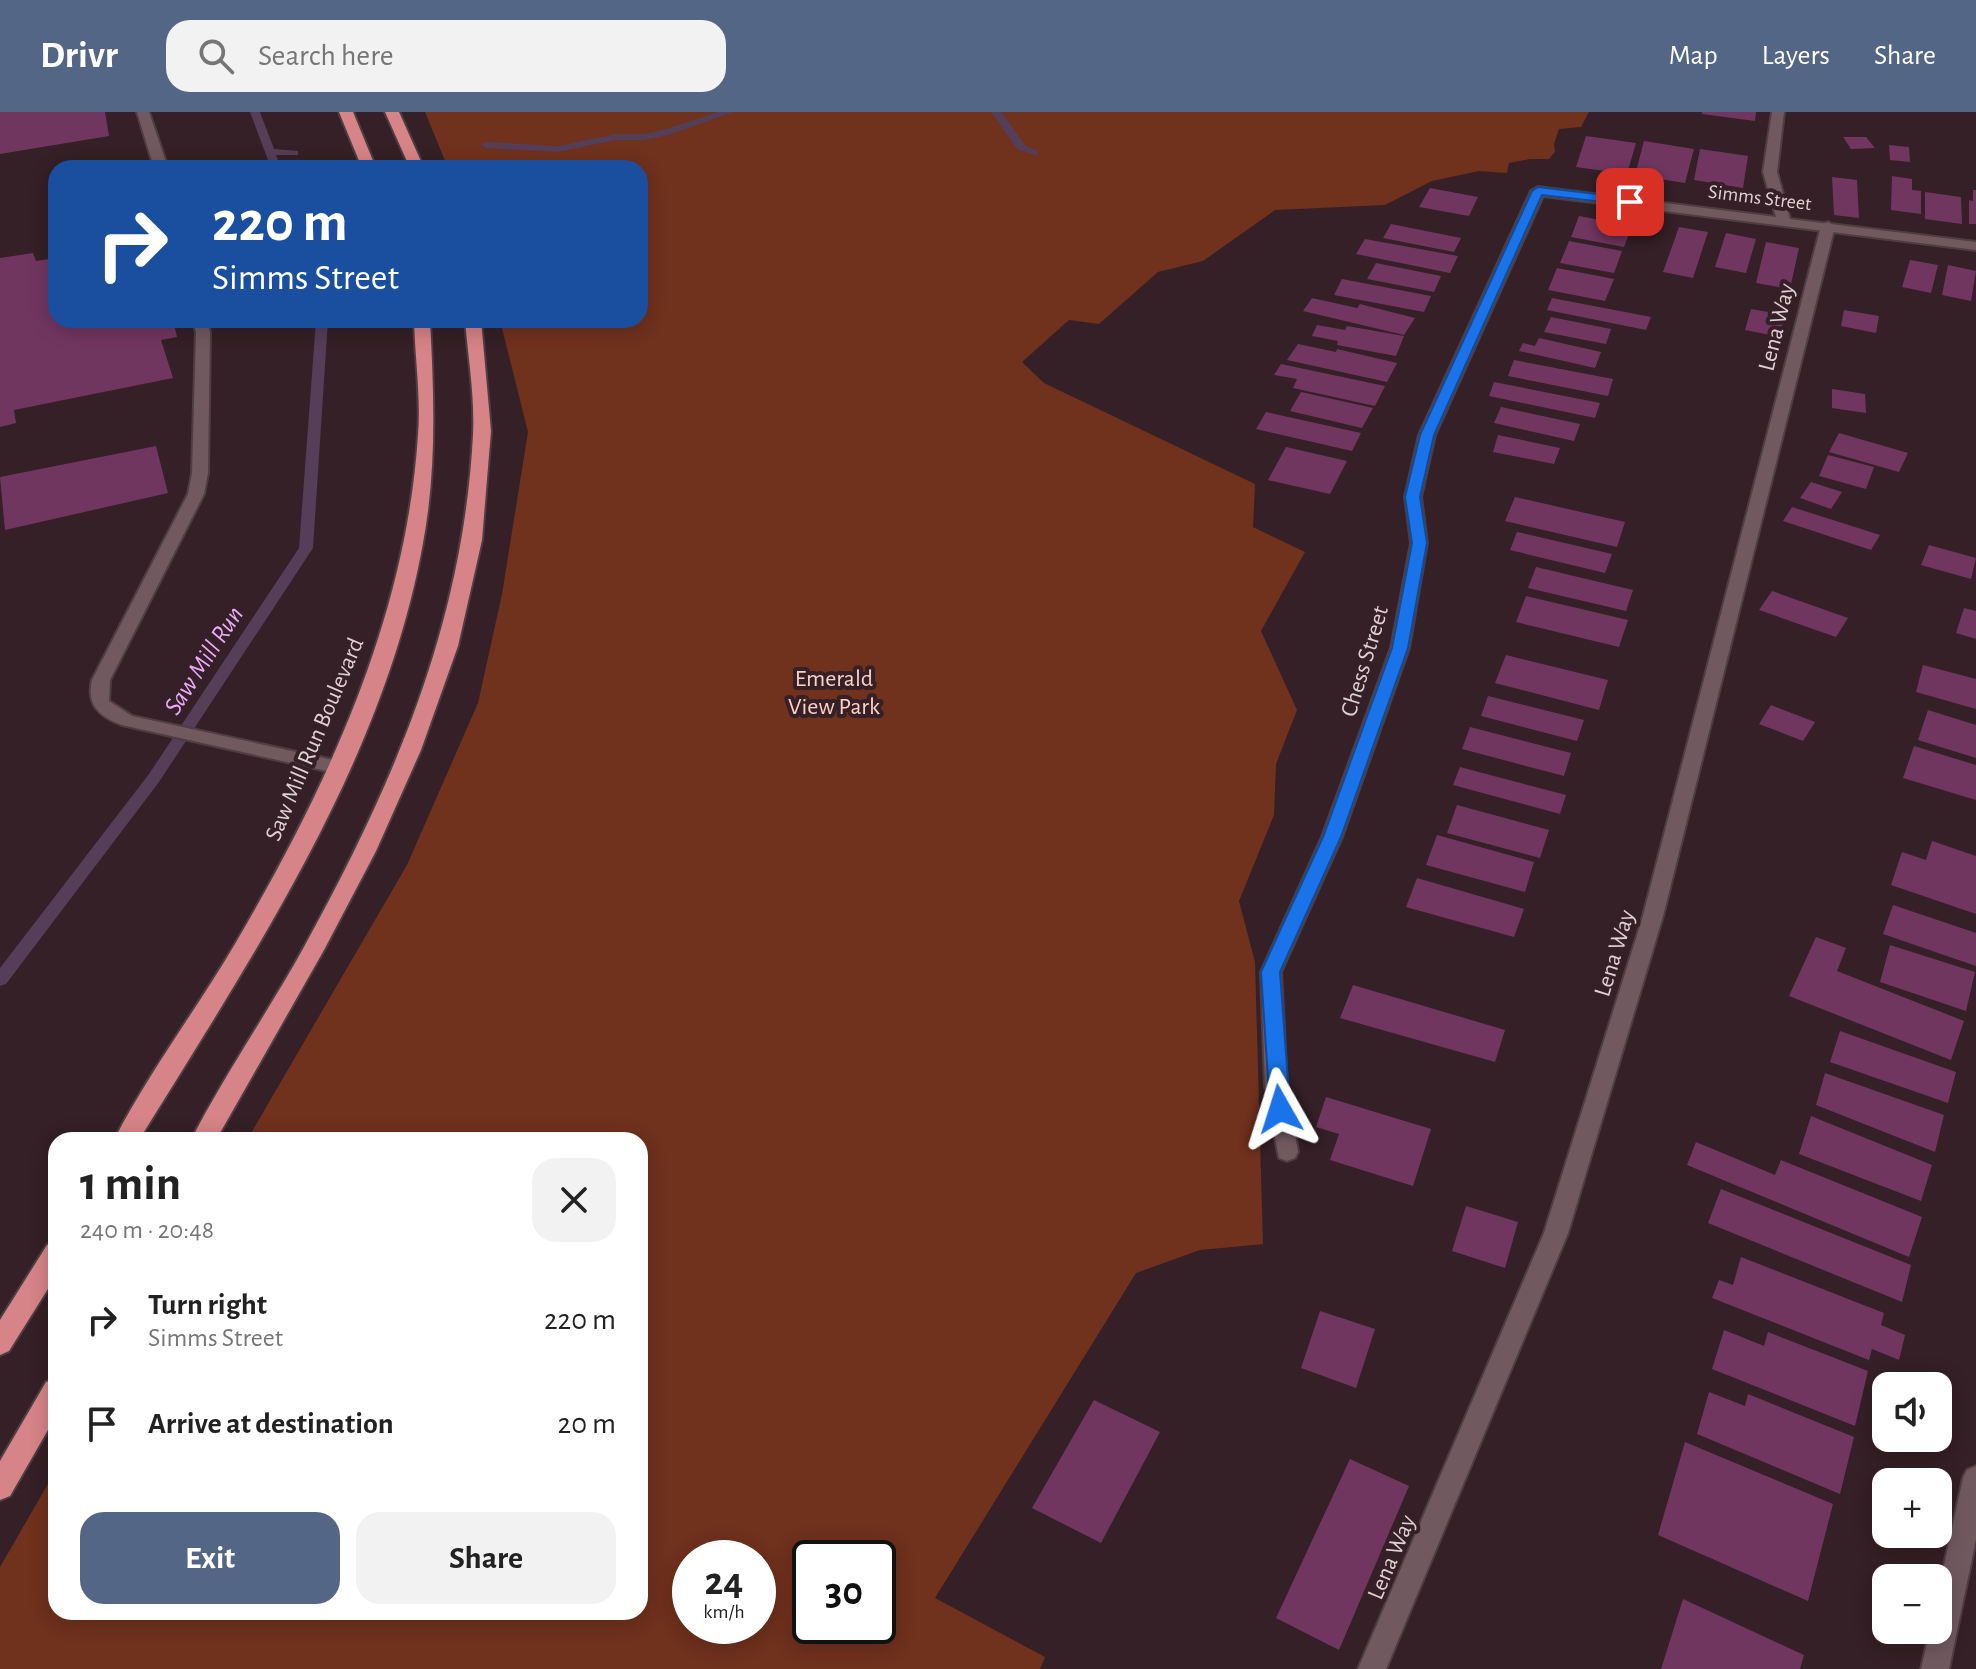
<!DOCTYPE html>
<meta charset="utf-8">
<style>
body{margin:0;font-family:"Alegreya Sans",sans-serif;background:#f2f2f2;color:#222;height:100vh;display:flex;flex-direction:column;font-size:30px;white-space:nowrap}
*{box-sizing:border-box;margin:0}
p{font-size:26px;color:#767676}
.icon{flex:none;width:44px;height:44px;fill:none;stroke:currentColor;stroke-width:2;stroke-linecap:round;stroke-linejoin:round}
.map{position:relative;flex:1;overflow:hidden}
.panel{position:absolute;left:48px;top:1020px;width:600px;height:488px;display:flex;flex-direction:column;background:#fff;border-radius:24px;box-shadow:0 4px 20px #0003}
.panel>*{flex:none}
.top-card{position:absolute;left:48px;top:48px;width:600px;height:168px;border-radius:24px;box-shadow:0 4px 20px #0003;background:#1a4fa0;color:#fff;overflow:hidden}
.buttons{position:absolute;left:1872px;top:1260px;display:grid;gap:16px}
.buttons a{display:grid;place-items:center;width:80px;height:80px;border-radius:16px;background:#fff;box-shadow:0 4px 20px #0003;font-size:40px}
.speed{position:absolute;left:672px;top:1428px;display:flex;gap:16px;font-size:40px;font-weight:700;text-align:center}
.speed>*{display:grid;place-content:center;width:104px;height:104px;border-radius:50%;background:#fff;box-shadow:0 4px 20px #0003;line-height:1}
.speed small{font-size:20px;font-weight:400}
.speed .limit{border:4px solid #111;border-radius:12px;background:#fff;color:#111}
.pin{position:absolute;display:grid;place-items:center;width:68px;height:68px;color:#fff;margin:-34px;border-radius:16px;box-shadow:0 4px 12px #0006}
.me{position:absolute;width:88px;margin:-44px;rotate:354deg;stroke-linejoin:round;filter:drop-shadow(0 0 6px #0008)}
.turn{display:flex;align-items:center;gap:28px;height:168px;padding:0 32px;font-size:36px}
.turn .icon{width:104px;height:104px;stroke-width:2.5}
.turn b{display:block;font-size:56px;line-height:68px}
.round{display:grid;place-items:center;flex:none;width:84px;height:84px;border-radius:24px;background:#f2f2f2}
.summary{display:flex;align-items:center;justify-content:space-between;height:136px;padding:0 32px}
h1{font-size:48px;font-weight:600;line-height:60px}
.cta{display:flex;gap:16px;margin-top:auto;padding:16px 32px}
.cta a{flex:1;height:92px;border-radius:24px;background:#546685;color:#fff;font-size:32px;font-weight:600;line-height:92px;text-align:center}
.cta a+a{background:#f2f2f2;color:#222}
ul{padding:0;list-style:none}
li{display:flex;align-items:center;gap:24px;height:104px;padding:0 32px}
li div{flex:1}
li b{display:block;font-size:30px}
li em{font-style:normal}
header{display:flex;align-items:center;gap:48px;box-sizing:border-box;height:112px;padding:0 40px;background:#546685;color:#fff}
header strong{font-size:38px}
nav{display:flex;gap:44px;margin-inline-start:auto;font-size:28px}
.search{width:560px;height:72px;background:#f2f2f2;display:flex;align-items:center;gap:20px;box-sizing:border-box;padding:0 28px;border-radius:24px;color:#767676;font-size:30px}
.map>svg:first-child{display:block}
.green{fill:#70311d;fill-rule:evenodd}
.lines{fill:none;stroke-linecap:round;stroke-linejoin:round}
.stream{fill:#553e57;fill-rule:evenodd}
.building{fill:#713660}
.service-casing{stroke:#4e3d42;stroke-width:4}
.minor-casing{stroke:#4e3d42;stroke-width:4}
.tertiary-casing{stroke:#4e3d42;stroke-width:4}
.trunk-casing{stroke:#4e3d42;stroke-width:4}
.service{fill:#715960;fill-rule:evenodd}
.minor{fill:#715960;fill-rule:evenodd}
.tertiary{fill:#715960;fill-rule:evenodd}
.trunk{fill:#d68487;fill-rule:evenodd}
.route{fill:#1a73e8;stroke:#114b97;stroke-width:2}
.labels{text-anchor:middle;stroke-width:8;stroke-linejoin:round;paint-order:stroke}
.far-street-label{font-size:20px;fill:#dfd0d4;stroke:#342026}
.street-label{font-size:24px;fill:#dfd0d4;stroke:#342026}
.park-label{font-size:24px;fill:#fcd1c4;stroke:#342026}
.water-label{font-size:26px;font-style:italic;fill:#edabfc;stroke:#342026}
</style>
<header>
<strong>Drivr</strong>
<div class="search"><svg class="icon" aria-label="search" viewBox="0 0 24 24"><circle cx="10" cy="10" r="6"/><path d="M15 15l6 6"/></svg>Search here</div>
<nav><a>Map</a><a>Layers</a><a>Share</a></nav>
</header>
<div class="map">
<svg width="1976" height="1557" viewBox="0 0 1976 1557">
<rect width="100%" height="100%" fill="#342026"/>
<path class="green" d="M425 0H1589L1581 15 1559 17 1554 32 1555 40 1549 47H1530L1509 51 1507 61 1479 59 1432 69 1385 93 1275 98 1203 149 1158 160 1099 212 1069 208 1022 250 1044 271 1255 372 1253 415 1305 440 1261 519 1297 598 1276 652 1274 703 1239 789 1255 850 1263 1132 1200 1138 1136 1161 935 1486 1045 1545 1040 1557H0V1455L56 1358V1500H640V1028H247L407 753 478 591 502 482 528 320 500 208H640V56H448ZM690 1446H758V1514H690ZM810 1446H878V1514H810Z"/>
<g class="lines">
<path class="stream" d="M250 0H260L274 37 298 39V43H276L281 56H271Z
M718 0H733L672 22 644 28H616L558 40 486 36 481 33 486 30 558 34 616 22H644L666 17Z
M991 0H1001L1026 34 1038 39V43L1018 38Z
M316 208H328L313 436 159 670 6 872 0 874V856L149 662 299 436Z"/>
</g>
<path class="building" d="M0 0H105L109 24 0 42Z
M1702 0H1756L1755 9 1702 2Z
M1586 24 1636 31 1627 62 1576 55Z
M1843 25H1866L1875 36 1851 37Z
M1644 29 1694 37 1685 71 1635 63Z
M1889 33 1909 35 1910 50 1890 48Z
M1700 37 1748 44 1743 76 1694 68Z
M1892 64 1912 67V78L1921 79V102L1891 98Z
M1832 65 1857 68 1859 106 1834 103Z
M1430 76 1478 85 1469 104 1419 95Z
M1973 78H1976V112H1969V88L1973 89Z
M1925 80 1961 85 1962 112 1925 107Z
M1579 104 1632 114 1624 135 1571 125Z
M1391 112 1461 126 1454 140 1383 126Z
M1679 115 1708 120 1693 166 1663 160Z
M1726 121 1756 127 1746 161 1715 155Z
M1365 127 1458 144 1450 161 1356 142Z
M1569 129 1622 139 1614 161 1560 151Z
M1766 130 1799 136 1790 177 1756 171Z
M33 141 36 149 56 146V208H173L177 225 161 228 173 266 14 298 16 311 0 315V146Z
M1910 148 1938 153 1931 181 1902 175Z
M1376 151 1441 164 1434 180 1367 167Z
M1948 153 1976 159 1971 189 1942 183Z
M1557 156 1614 167 1605 189 1548 178Z
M1342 167 1431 184 1424 200 1334 183Z
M1312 186 1357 196 1360 192 1415 206 1404 223 1303 199Z
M1552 186 1651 205 1646 218 1547 198Z
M1751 197 1785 203 1780 225 1745 218Z
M1844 198 1879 204 1876 221 1841 214Z
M1551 205 1611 217 1606 232 1544 220Z
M1317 213 1345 218 1347 214 1404 224 1396 244 1337 233 1338 229 1312 224Z
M1539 226 1601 240 1595 256 1519 239 1523 231 1535 234Z
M1298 232 1336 240 1337 237 1397 251 1387 270 1287 248Z
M1514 248 1613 267 1608 284 1508 264Z
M1281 252 1385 274 1375 294 1293 276 1297 267 1274 263Z
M1494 270 1600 291 1595 306 1489 284Z
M1832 277 1865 282 1866 301 1832 296Z
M1301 280 1373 296 1362 316 1290 299Z
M1501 295 1580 312 1574 329 1494 311Z
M1266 300 1361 321 1352 339 1256 317Z
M1839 321 1908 341 1899 360 1829 340Z
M1498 323 1560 336 1554 352 1493 340Z
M156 334 168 381 5 418 0 365Z
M1286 335 1347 349 1330 382 1268 368Z
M1828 343 1874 355 1866 377 1819 364Z
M1811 370 1842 380 1831 397 1800 386Z
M1515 385 1625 410 1617 435 1505 409Z
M1792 395 1880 423 1871 438 1783 409Z
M1517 420 1612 442 1605 461 1510 438Z
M1929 433 1976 446 1971 467 1921 453Z
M1536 455 1633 478 1626 499 1528 476Z
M1772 479 1848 506 1836 525 1759 498Z
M1526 484 1628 508 1619 535 1516 510Z
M1964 496 1976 499V527L1956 521Z
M1506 543 1608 568 1599 598 1495 571Z
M1923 553 1976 567V597L1916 580Z
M1488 584 1584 608 1577 629 1481 604Z
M1771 593 1815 610 1803 629 1759 612Z
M1928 598 1976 613V646L1918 628Z
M1470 615 1571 641 1564 664 1462 637Z
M1914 634 1976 653V688L1903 666Z
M1460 655 1566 683 1560 702 1453 673Z
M1457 693 1549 718 1540 746 1447 721Z
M1437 723 1534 750 1525 780 1426 753Z
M1932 729 1976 744V802L1891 773 1902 740 1926 748Z
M1417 766 1524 797 1514 825 1406 795Z
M1893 793 1976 821V854L1883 822Z
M1816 825 1846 836 1837 859 1964 909 1951 948 1789 884Z
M1890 833 1975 860 1966 899 1880 870Z
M1353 873 1505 918 1495 950 1340 906Z
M1840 919 1956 960 1948 991 1830 950Z
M1825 961 1944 1003 1935 1040 1816 993Z
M1326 985 1431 1017 1413 1074 1330 1048 1339 1022 1316 1015Z
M1811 1004 1932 1053 1921 1089 1799 1042Z
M1696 1030 1775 1063 1781 1048 1922 1105 1909 1145 1687 1053Z
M1721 1077 1911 1153 1902 1190 1708 1111Z
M1466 1094 1518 1110 1505 1156 1452 1139Z
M1741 1145 1884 1201 1881 1213 1905 1223 1899 1248 1872 1237 1869 1248 1712 1186 1719 1168 1733 1173Z
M1320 1199 1375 1217 1356 1276 1301 1256Z
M1724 1218 1764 1234 1768 1220 1868 1259 1855 1314 1712 1257Z
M1709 1280 1745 1294 1748 1282 1854 1325 1840 1382 1697 1322Z
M1094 1288 1160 1320 1101 1431 1032 1396Z
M1685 1330 1833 1392 1808 1489 1658 1423Z
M1350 1347 1409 1374 1339 1538 1276 1506Z
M1683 1487 1804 1543 1800 1557H1661Z"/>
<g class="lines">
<defs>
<path id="service" d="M137 0H149L168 56H154Z
M1828 110 1835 114 1663 804 1568 1121 1386 1557H1358L1544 1121 1643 804 1821 114Z
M193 208H207L210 220 208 361 204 382 110 568 109 589 132 604 347 651 349 656 347 661 340 662 122 613C100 605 86 593 92 568L188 382 192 361 196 220Z"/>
<path id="minor" d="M1772 0H1784L1777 60 1790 107 1976 130V138L1543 84 1435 323 1421 385 1427 431 1409 536 1342 725 1281 860 1287 975 1298 1040 1295 1046 1287 1049 1279 1046 1265 975 1261 860 1322 725 1391 536 1411 431 1405 385 1419 323 1531 79 1538 75 1776 105 1763 60Z"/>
<path id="tertiary" d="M1976 1354V1427L1949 1557H1921L1930 1518H1938V1481L1963 1366 1967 1358Z"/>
<path id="trunk" d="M339 0H353L376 56H362Z
M385 0H399L424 56H410Z
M414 208H430C434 283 437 356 423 431 384 649 253 843 139 1028H114C149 960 196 898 235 832 327 675 406 507 418 323 421 286 415 246 414 208Z
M465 208H481L491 319 482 428 458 534 421 638 376 739 324 838 216 1028H191C225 962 268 900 304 835 394 671 463 512 473 323 475 285 468 245 465 208Z
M56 1130V1164L9 1239 0 1243V1208L47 1133Z
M56 1267V1304L10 1384 0 1388V1349L46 1270Z"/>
</defs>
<use href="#service" class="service-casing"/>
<use href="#minor" class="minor-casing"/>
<use href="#tertiary" class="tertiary-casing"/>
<use href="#trunk" class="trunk-casing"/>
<use href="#service" class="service"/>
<use href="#minor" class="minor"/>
<use href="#tertiary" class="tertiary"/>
<use href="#trunk" class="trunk"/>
</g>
<path class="route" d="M1538 75 1630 86 1636 90 1630 93 1542 83 1434 323 1420 385 1427 431 1408 536 1341 725 1280 860 1290 997 1287 1002H1273L1270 997 1261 860 1323 725 1392 536 1412 431 1405 385 1420 323 1532 79Z"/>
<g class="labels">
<g class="far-street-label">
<text transform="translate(1760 85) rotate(7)" y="7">Simms Street</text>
</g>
<g class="street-label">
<text transform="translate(1776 215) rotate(-76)" y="8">Lena Way</text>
<text transform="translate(1364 549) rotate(-73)" y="8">Chess Street</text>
<text transform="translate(314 627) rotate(-67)" y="8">Saw Mill Run Boulevard</text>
<text transform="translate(1614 841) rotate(-73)" y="8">Lena Way</text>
<text transform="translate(1391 1445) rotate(-67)" y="8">Lena Way</text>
</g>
<g class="park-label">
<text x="834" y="574">Emerald<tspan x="834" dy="28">View Park</tspan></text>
</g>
<g class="water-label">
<text transform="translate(203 548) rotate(-57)" y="9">Saw Mill Run</text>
</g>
</g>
</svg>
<div class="buttons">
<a><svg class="icon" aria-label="sound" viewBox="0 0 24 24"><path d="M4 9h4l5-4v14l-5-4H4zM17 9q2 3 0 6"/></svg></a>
<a>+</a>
<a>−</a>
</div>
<div class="speed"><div>24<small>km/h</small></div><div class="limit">30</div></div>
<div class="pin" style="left:1630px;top:90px;background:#d93025"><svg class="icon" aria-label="arrive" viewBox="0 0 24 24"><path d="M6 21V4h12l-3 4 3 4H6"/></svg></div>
<svg class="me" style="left:1280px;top:997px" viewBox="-20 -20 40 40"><path d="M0-17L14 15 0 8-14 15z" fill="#1a73e8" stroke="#fff" stroke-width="4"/></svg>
<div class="top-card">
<div class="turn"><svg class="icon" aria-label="right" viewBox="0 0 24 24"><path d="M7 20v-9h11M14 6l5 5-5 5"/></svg><div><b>220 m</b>Simms Street</div></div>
</div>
<section class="panel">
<div class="summary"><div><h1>1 min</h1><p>240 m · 20:48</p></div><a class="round"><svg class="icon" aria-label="close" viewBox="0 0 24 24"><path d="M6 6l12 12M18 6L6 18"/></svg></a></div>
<ul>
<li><svg class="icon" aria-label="right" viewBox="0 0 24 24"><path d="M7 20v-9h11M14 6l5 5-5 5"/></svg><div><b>Turn right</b><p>Simms Street</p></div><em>220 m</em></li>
<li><svg class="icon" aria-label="arrive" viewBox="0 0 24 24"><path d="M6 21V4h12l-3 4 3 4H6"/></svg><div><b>Arrive at destination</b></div><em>20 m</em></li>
</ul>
<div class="cta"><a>Exit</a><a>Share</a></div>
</section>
</div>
